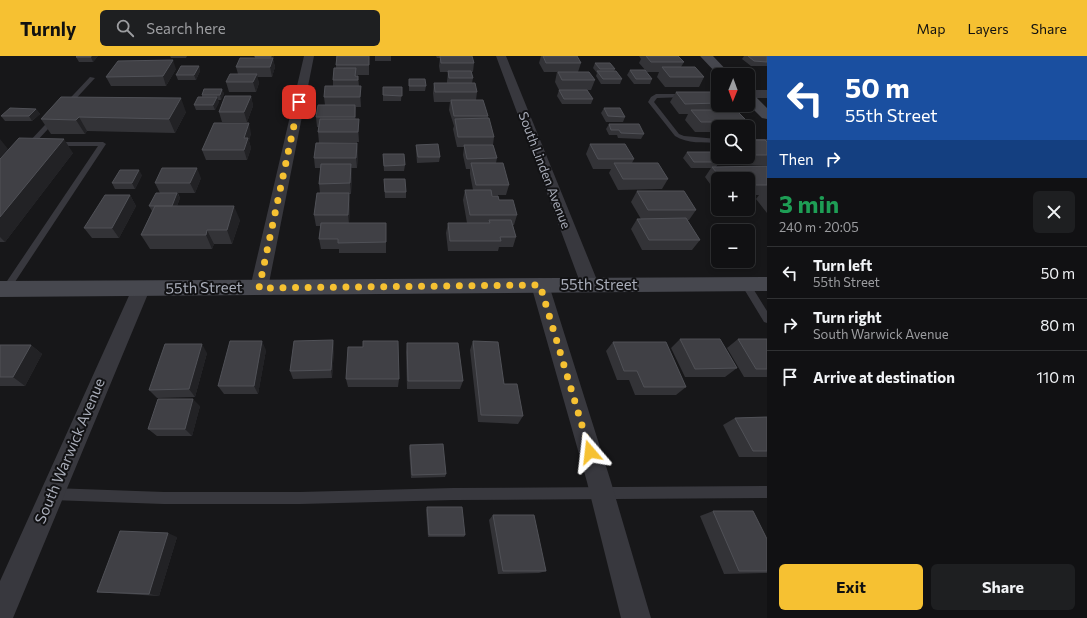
<!DOCTYPE html>
<meta charset="utf-8">
<style>
body{margin:0;font-family:Commissioner,sans-serif;background:#1e1f21;color:#f1f3f6;height:100vh;display:flex;flex-direction:column;font-size:15px;white-space:nowrap}
*{box-sizing:border-box;margin:0}
p{font-size:13px;color:#9c9da0}
.icon{flex:none;width:22px;height:22px;fill:none;stroke:currentColor;stroke-width:2;stroke-linecap:round;stroke-linejoin:round}
.map{position:relative;flex:1;overflow:hidden}
.sheet{display:flex;flex-direction:column;background:#111113;width:320px}
.sheet>*{flex:none}
.top-card{background:#1a4fa0;color:#fff;overflow:hidden}
.needle{width:26px;rotate:181deg}
.buttons{position:absolute;left:711px;top:12px;display:grid;gap:8px}
.buttons a{display:grid;place-items:center;width:44px;height:44px;border-radius:6px;background:#111113;box-shadow:0 2px 6px #0003,0 0 0 1px #303133;font-size:20px}
.pin{position:absolute;display:grid;place-items:center;width:34px;height:34px;color:#fff;margin:-17px;border-radius:8px;box-shadow:0 2px 6px #0006}
.me{position:absolute;width:44px;margin:-22px;rotate:343deg;stroke-linejoin:round;filter:drop-shadow(0 0 3px #0008)}
.turn{display:flex;align-items:center;gap:14px;height:84px;padding:0 12px;font-size:18px}
.turn .icon{width:52px;height:52px;stroke-width:2.5}
.turn b{display:block;font-size:28px;line-height:34px}
.then{display:flex;align-items:center;height:38px;padding:0 12px;background:#0003;gap:8px;font-size:15px}
.round{display:grid;place-items:center;flex:none;width:42px;height:42px;border-radius:6px;background:#1e1f21}
.overview{display:flex;align-items:center;justify-content:space-between;height:68px;padding:0 12px}
h1{font-size:24px;font-weight:700;line-height:30px;color:#1e9e55}
.primary-button{display:flex;gap:8px;margin-top:auto;padding:8px 12px}
.primary-button a{flex:1;height:46px;border-radius:6px;background:#f6c132;color:#111;font-size:16px;font-weight:700;line-height:46px;text-align:center}
.primary-button a+a{background:#1e1f21;color:#f1f3f6}
ul{padding:0;list-style:none}
li{display:flex;align-items:center;gap:12px;height:52px;padding:0 12px;border-top:1px solid #303133}
li div{flex:1}
li b{display:block;font-size:15px}
li em{font-style:normal}
header{display:flex;align-items:center;gap:24px;box-sizing:border-box;height:56px;padding:0 20px;background:#f6c132;color:#111}
header strong{font-size:19px}
nav{display:flex;gap:22px;margin-inline-start:auto;font-size:14px}
.search{width:280px;height:36px;background:#1e1f21;display:flex;align-items:center;gap:10px;box-sizing:border-box;padding:0 14px;border-radius:6px;color:#9c9da0;font-size:15px}
main{display:flex;flex:1;min-height:0}
.map>svg:first-child{display:block}
.lines{fill:none;stroke-linecap:round;stroke-linejoin:round}
.service{fill:#38383e;fill-rule:evenodd}
.minor{fill:#38383e;fill-rule:evenodd}
.secondary{fill:#46474e;fill-rule:evenodd}
.wall{fill:#333337}
.shaded-wall{fill:#222225}
.building{fill:#404045;stroke:#505157}
.route{stroke:#f6c132;stroke-width:7;stroke-dasharray:0 12.6}
.labels{text-anchor:middle;stroke-width:4;stroke-linejoin:round;paint-order:stroke}
.far-street-label{font-size:13px;fill:#a9adb9;stroke:#121214}
.street-label{font-size:15px;fill:#a9adb9;stroke:#121214}
</style>
<header>
<strong>Turnly</strong>
<div class="search"><svg class="icon" aria-label="search" viewBox="0 0 24 24"><circle cx="10" cy="10" r="6"/><path d="M15 15l6 6"/></svg>Search here</div>
<nav><a>Map</a><a>Layers</a><a>Share</a></nav>
</header>
<main>
<div class="map">
<svg width="767" height="562" viewBox="0 0 767 562">
<rect width="100%" height="100%" fill="#171719"/>
<g class="lines">
<path class="service" d="M90 21 95 22 36 86 39 87V89H28V87Z
M656 38H688L689 39 686 41 657 42 654 46 679 78 684 80 718 83V87C704 86 687 88 675 80L648 46 651 41Z
M748 83H767V87H748Z
M103 86 106 88 9 235H3L1 233 3 231 98 90H55L52 88 55 86Z
M746 225 749 226 767 255V267L764 266 741 228Z
M767 430V442L453 444 300 448H164L52 444 48 442 46 438 48 434 52 432 164 436H300L453 432Z"/>
<path class="minor" d="M304 0H314L268 232 265 237 259 239 253 237 250 232Z
M496 0H506L599 229 596 234 590 236 584 234 581 229Z
M748 34H767V42H748Z
M540 222 546 224 549 229 611 426 651 562H621L587 426 531 229 534 224Z
M141 226 148 228 150 233 13 562H0V525L132 233 134 228Z"/>
<path class="secondary" d="M700 0H713L731 19H718Z
M748 37 753 38 767 52V63L762 62 748 48Z
M767 221V235L0 241V225Z"/>
</g>
<path class="wall" d="M98 0 93 6H79L76 1Z
M170 0H187L186 2H171Z
M274 0 273 3 275 11 272 21H257L259 27 256 36H229L226 26 238 18 236 11 255 2V1Z
M336 0H369V19H356V20H358L359 30H361V51H356V63H359V86L319 87 318 76 319 71H317L316 61 325 49 324 41 333 30V24L336 12Z
M375 0H391V5H375Z
M436 0H472L474 7 473 16H471L473 22 472 27 477 36 476 44 488 60V62L494 81 493 89 497 102 496 107 509 129 506 139H492V140L499 144 517 159 514 169H513L516 181 513 191H499L498 195H448L446 177 448 167H467L463 144 465 134H473L470 118V113H466L463 99 464 91H457L453 73 454 70 449 54 450 46H434L433 37 434 27H447V25L448 16H440L439 10 440 2H437Z
M541 0H584H577L581 7 578 16 595 24 591 34H559L555 26 557 16H544L539 7Z
M639 0H678L684 6 681 11 704 21 699 31H665L657 21 659 16H647L639 7 641 3Z
M744 0H767V10H751L742 3Z
M595 7 615 13 614 15 622 23 620 28H601L596 20 597 17 593 12Z
M199 10 200 15 196 24H178L176 19Z
M176 13 166 30H111L106 21Z
M630 14 652 23 650 28H634L627 19Z
M409 23 426 30 425 35H409Z
M402 31 401 45H383V39Z
M222 33 224 38 221 44H218L219 46 215 54H196L194 49 202 41V39Z
M559 34 593 43 591 48H562L557 40Z
M676 36H718V49H728L725 54 748 66 744 71H718V76H695L685 64 688 58H679L670 46Z
M251 40 253 50 247 66H222L219 56Z
M61 41 186 56 175 77 87 75 85 78H51L41 63Z
M604 52 625 61 623 66H606L601 57Z
M36 53 40 58 32 65H5L1 60Z
M609 68 644 78 641 83 618 82 617 79H609L606 73Z
M251 77 249 85 251 92 247 104H206L202 94Z
M748 84 767 86V109H722L710 95 718 85V101H748Z
M357 87 358 97 357 112H351L352 118 351 138H349L350 147 349 167H386V197H339V193H321L319 183 321 170H316L314 159 320 137 319 128 321 112H315L314 102Z
M590 88 634 103 632 107 668 123 662 133 618 134 609 117 611 113H593L586 98Z
M416 89 440 101 439 106 417 107 416 94Z
M687 96 719 106 716 111 767 110V157L756 143 759 139H748V123H718V139L705 121 711 112H691L683 102Z
M73 97 5 186H0V103Z
M383 98 405 109 404 115H384Z
M142 119 135 133H115L112 127Z
M201 122 195 137H178L180 142 177 150 240 164 232 188H214L212 193H150L141 179 152 155 149 150 160 137 155 127Z
M384 123 406 136V142H385Z
M637 135 696 154 689 164H687L700 184 692 194H642L631 173 637 163H641L631 146Z
M130 139 136 150 119 182H92L84 172Z
M680 283 737 312 725 321H685L671 292Z
M738 283H767V321H744L727 292Z
M333 284 334 293 332 322 293 323 290 315Z
M473 285 504 328 523 360 518 368 478 366 470 294Z
M613 286 686 331 676 339H635L629 324H617L606 295Z
M407 287 463 325 460 333H407L406 296Z
M0 289H31L42 298 25 330H0Z
M266 294 258 338H224L218 330Z
M207 297 195 341 157 342 149 334Z
M346 323H399L398 331H348Z
M200 350 192 380H157L148 373Z
M767 361V401H739L723 369 735 362Z
M410 389 446 418 445 421 411 422 409 392Z
M427 451 465 479 464 481H428L426 454Z
M713 455 767 483V517L724 518 700 460Z
M493 459 546 515 539 517 498 518 489 464Z
M177 481 159 540 109 537 97 536Z"/>
<path class="shaded-wall" d="M91 0H98L93 6 91 1Z
M271 0H274L273 3 275 11 272 21 270 11 272 5Z
M173 4 176 13 166 30 163 20Z
M199 10 200 15 196 24 194 19Z
M257 18 259 27 256 36 253 26Z
M361 30V51L360 41Z
M222 33 224 38 221 44 220 39Z
M251 40 253 50 247 66 244 56Z
M217 41 219 46 215 54 213 49Z
M181 42 186 56 175 77 169 63Z
M355 49 356 59 355 71Z
M36 53 40 58 32 65 29 60Z
M79 61 87 75 85 78 76 64Z
M359 63V86L358 76Z
M249 67 251 77 249 85 251 92 247 104 244 94V82Z
M0 83 8 93 0 102Z
M64 83 73 97 5 186 0 181V161Z
M357 87 358 97 357 112 356 102Z
M351 108 352 118 351 138 350 127Z
M197 112 201 122 195 137 190 127Z
M139 114 142 119 135 133 132 127Z
M177 137 180 142 175 155 172 150Z
M349 137 350 147 349 169 348 159Z
M130 139 136 150 119 182 112 172Z
M234 150 240 164 232 188 227 174Z
M207 174 214 188 212 193 206 179Z
M333 284 334 293 332 322 331 314Z
M262 285 266 294 258 338 254 330Z
M202 288 207 297 195 341 189 333Z
M31 289 42 298 25 330 13 321Z
M193 343 200 350 192 380 185 373Z
M168 477 177 481 159 540 149 538Z"/>
<path class="building" d="M77 0H91V1H76Z
M255 0H271V1H255Z
M337 0H369V9H336Z
M440 0H472L474 7H441Z
M543 0H577L581 7H546Z
M646 0H678L684 6H651Z
M748 0H767V6L754 5Z
M240 2H273L270 11H236Z
M173 4 163 20 106 21 118 5Z
M595 7H610L615 13H600Z
M181 10H199L194 19H176Z
M662 11H695L704 21H670Z
M334 12H356L355 20H358V24H333Z
M630 14H645L652 23H636Z
M448 15H471L473 22H449Z
M597 15H616L622 23H603Z
M558 16H589L595 24H562Z
M230 18H257L253 26H226Z
M409 23H425L426 30H409Z
M434 27H475L477 36H435Z
M325 30H361L360 41H324Z
M383 31H402V40L383 39Z
M204 33H222L220 39H202Z
M559 34H587L593 43H564Z
M676 36H718V47L685 48Z
M225 40H251L244 56H219Z
M61 41 181 42 169 63 79 61 76 64 41 63Z
M198 41H217L213 49H194Z
M451 44H483L488 60H454Z
M318 49H355V61H316Z
M10 52 36 53 29 60H1Z
M604 52H620L625 61 608 60Z
M691 54H736L748 66H701Z
M489 62 494 81H458L455 63Z
M320 63H359L358 76H318Z
M214 67H249L244 82H248L244 94H202Z
M609 68H639L644 78 621 77 619 74H611Z
M19 82 64 83 0 161V103Z
M748 84H765L767 86V99H748Z
M316 87H357L356 102H314Z
M438 88 440 101H418L416 89Z
M590 88H625L634 103H598Z
M464 89H493L497 102 467 103Z
M687 96H711L719 106H694Z
M383 98H404L405 109 384 110Z
M471 107H503L509 129H476Z
M614 107H658L668 123H623Z
M321 108H351L350 127 319 128Z
M767 110V129H748V123H722L712 111Z
M162 112H197L190 127H155Z
M120 114H139L132 127H112Z
M384 123H405L406 136H385Z
M465 134H491L492 140H498L499 144H513L517 159H470Z
M637 135H684L696 154H648Z
M156 137H177L172 150H149Z
M317 137H349L348 159H314Z
M105 139H130L112 172H84Z
M155 150H234L227 174H207L206 179H141Z
M686 162 700 184H649L637 163Z
M489 164H511L516 181H500L501 185H450L448 167H490Z
M321 167H386V186L338 187V183H319Z
M680 283H720L737 312 695 313Z
M738 283H767V313H756Z
M333 284 331 314 290 315 294 285Z
M230 285H262L254 330H218Z
M363 285H398L399 323H346L348 291H363Z
M473 285 498 286 504 328H517L523 360 481 359Z
M613 286H666L686 331H644L637 315H624Z
M407 287H458L463 325H408Z
M165 288H202L189 333 149 334Z
M0 289H31L13 321H0Z
M158 343H193L185 373H148Z
M767 361V395H753L735 362Z
M443 388 446 418 412 419 410 389Z
M427 451H462L465 479H429Z
M713 455H753L767 483V515H739Z
M493 459H534L546 515H503Z
M120 475 168 477 149 538 97 536Z"/>
<g class="lines">
<path class="route" d="M299 46 259 232 540 229 590 396"/>
</g>
<g class="labels">
<g class="far-street-label">
<text transform="translate(545 114) rotate(69)" y="5">South Linden Avenue</text>
</g>
<g class="street-label">
<text x="599" y="234">55th Street</text>
<text transform="translate(204 232) rotate(-1)" y="5">55th Street</text>
<text transform="translate(70 395) rotate(-67)" y="5">South Warwick Avenue</text>
</g>
</g>
</svg>
<div class="buttons">
<a><svg class="needle" viewBox="-14 -14 28 28"><path d="M0-13l5 13h-10z" fill="#e53935"/><path d="M0 13l5-13h-10z" fill="#9c9da0"/></svg></a>
<a><svg class="icon" aria-label="search" viewBox="0 0 24 24"><circle cx="10" cy="10" r="6"/><path d="M15 15l6 6"/></svg></a>
<a>+</a>
<a>−</a>
</div>
<div class="pin" style="left:299px;top:46px;background:#d93025"><svg class="icon" aria-label="arrive" viewBox="0 0 24 24"><path d="M6 21V4h12l-3 4 3 4H6"/></svg></div>
<svg class="me" style="left:590px;top:396px" viewBox="-20 -20 40 40"><path d="M0-17L14 15 0 8-14 15z" fill="#f6c132" stroke="#fff" stroke-width="4"/></svg>
</div>
<section class="sheet">
<div class="top-card">
<div class="turn"><svg class="icon" aria-label="left" viewBox="0 0 24 24"><path d="M17 20v-9H6M10 6l-5 5 5 5"/></svg><div><b>50 m</b>55th Street</div></div>
<div class="then">Then<svg class="icon" aria-label="right" viewBox="0 0 24 24"><path d="M7 20v-9h11M14 6l5 5-5 5"/></svg></div>
</div>
<div class="overview"><div><h1>3 min</h1><p>240 m · 20:05</p></div><a class="round"><svg class="icon" aria-label="close" viewBox="0 0 24 24"><path d="M6 6l12 12M18 6L6 18"/></svg></a></div>
<ul>
<li><svg class="icon" aria-label="left" viewBox="0 0 24 24"><path d="M17 20v-9H6M10 6l-5 5 5 5"/></svg><div><b>Turn left</b><p>55th Street</p></div><em>50 m</em></li>
<li><svg class="icon" aria-label="right" viewBox="0 0 24 24"><path d="M7 20v-9h11M14 6l5 5-5 5"/></svg><div><b>Turn right</b><p>South Warwick Avenue</p></div><em>80 m</em></li>
<li><svg class="icon" aria-label="arrive" viewBox="0 0 24 24"><path d="M6 21V4h12l-3 4 3 4H6"/></svg><div><b>Arrive at destination</b></div><em>110 m</em></li>
</ul>
<div class="primary-button"><a>Exit</a><a>Share</a></div>
</section>
</main>
